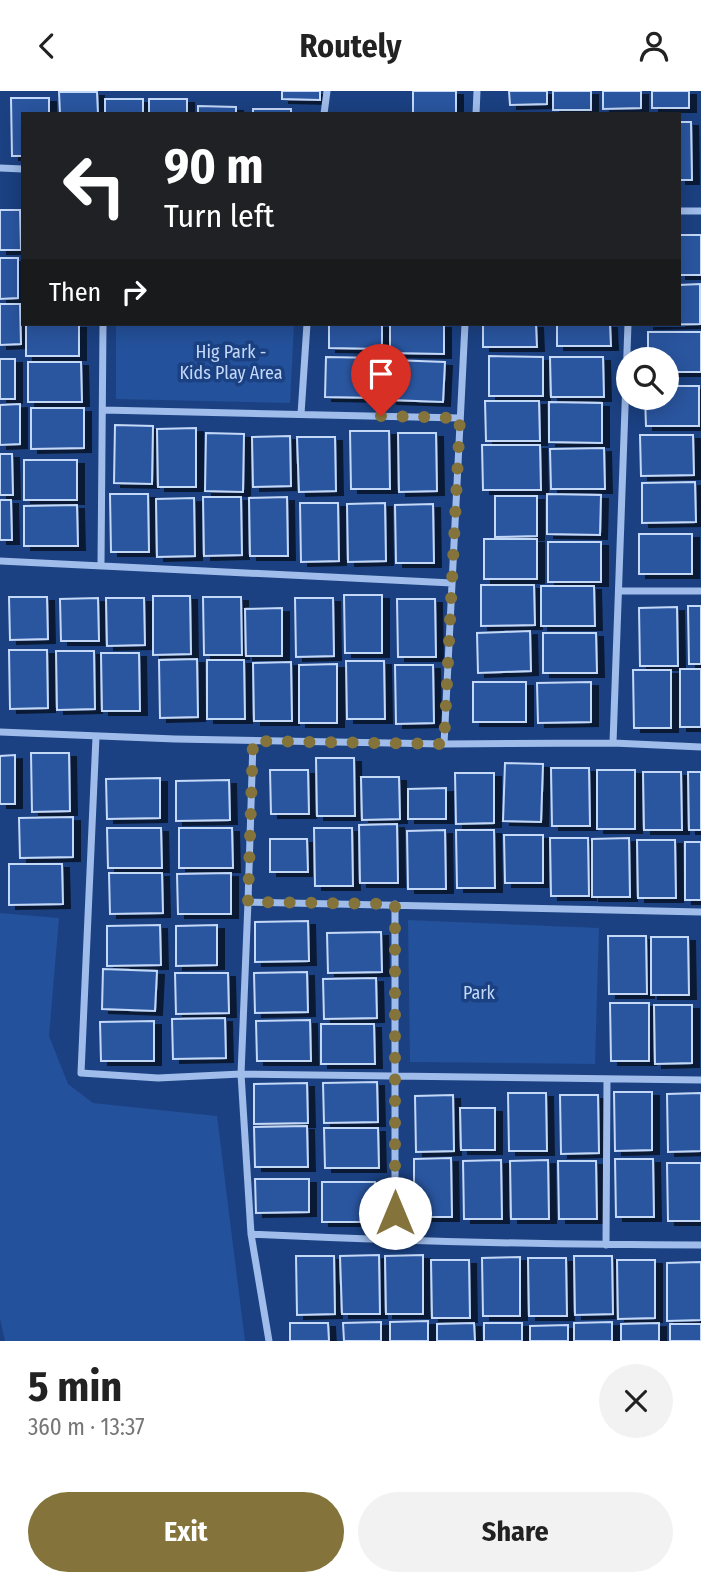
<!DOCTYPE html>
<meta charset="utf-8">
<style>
body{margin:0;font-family:"Fira Sans Condensed",sans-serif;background:#f2f2f2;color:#222;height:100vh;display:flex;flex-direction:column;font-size:26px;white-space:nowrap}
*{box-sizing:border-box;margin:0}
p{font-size:23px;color:#767676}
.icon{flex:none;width:38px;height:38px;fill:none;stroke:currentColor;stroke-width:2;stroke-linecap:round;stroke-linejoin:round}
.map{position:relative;height:1250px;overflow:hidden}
.drawer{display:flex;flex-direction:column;background:#fff;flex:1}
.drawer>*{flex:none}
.banner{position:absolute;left:21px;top:21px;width:660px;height:214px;border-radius:0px;box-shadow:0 4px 18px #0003;background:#202124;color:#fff;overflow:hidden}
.buttons{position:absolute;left:616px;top:256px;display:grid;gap:14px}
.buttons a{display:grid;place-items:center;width:63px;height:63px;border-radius:50%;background:#fff;box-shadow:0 4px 18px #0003;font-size:35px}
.pin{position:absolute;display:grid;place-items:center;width:60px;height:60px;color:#fff;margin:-72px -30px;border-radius:50% 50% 50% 0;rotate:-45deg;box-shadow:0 0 7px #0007}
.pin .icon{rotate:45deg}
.me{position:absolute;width:77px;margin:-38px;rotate:0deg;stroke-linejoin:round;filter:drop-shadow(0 0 5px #0008)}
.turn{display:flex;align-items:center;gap:24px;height:147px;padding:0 28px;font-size:32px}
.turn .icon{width:91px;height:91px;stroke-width:2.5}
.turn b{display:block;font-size:49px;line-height:60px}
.then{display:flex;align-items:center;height:66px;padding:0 28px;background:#0003;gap:14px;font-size:26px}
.round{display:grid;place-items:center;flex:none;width:74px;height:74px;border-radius:37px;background:#f2f2f2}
.head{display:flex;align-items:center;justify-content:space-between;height:119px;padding:0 28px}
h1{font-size:42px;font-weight:700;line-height:52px}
.action{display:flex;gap:14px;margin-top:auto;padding:14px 28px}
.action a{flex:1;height:80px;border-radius:42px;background:#84743c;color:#fff;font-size:28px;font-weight:700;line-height:80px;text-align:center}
.action a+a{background:#f2f2f2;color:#222}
header{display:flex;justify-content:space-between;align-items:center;height:91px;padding:0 28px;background:#fff;font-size:32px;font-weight:700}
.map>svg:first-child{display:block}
.green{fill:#24519b}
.building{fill:#2a56a0;stroke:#c4d8f8;stroke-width:2;filter:url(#shadow)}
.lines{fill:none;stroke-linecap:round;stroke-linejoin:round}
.street{stroke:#9fbcea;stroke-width:7}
.route{stroke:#84743c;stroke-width:12;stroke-dasharray:0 21.6}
.labels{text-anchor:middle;stroke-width:7;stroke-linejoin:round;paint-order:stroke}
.park-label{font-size:18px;fill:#c4d8f8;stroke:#1b4182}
</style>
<header><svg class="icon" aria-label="back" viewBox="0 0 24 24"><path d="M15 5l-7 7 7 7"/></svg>Routely<svg class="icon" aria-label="person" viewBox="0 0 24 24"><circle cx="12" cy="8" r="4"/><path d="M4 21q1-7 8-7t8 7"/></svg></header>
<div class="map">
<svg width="701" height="1250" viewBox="0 0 701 1250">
<defs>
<filter id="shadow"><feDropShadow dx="7" dy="4" stdDeviation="0" flood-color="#0009"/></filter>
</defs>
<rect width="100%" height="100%" fill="#1b4182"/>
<path class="green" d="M116 233H294L290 312 116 308Z
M0 822 59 827 49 945 68 993 93 1012 217 1025 245 1250H5L0 1228Z
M408 829 599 837 595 973 410 971Z"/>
<path class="building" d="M282 0H320V9L282 8Z
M413 0H456V23H413Z
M509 0H547V13L510 14Z
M553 0H591V19H553Z
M603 0H641V17L603 18Z
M652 0H689V17H652Z
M59 1H97L98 23H60Z
M11 7H49V23H23V65H12Z
M105 8H143V23H105Z
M149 8H187V23H149Z
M198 15 236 16V23H198Z
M253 18H291V23H253Z
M679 31H691L692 89H679Z
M0 119H20L21 159H0Z
M679 144H701V184H679Z
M0 167H18V207L0 208Z
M700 193V233L647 234V233H679V194Z
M0 213H20L21 253 0 254Z
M26 233H79V265H26Z
M329 233H382V258L329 257Z
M390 233H444V263L390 262Z
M483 233H536L537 256H483Z
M557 233H610L611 255H557Z
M648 241H701V281H667V268H648Z
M489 265 543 266V305H489Z
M326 266 379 267V307L325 306Z
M550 266H603L604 306H551Z
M0 268H15V308H0Z
M392 269 445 271 443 311 390 309Z
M28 271H81L82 311H28Z
M667 295H699V335H646L645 306H667Z
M485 310H539L540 350H486Z
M549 311 602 312V352L549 351Z
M20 313V353L0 354V314Z
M31 317H84V357L31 358Z
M115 334 153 335 152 393 114 392Z
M196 337V396H158L157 338Z
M350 340H389L390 398H351Z
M206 342 244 343 243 401 205 400Z
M398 342H436L437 400 399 401Z
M640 344H693L694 384 641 385Z
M290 345 291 395 253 396 252 346Z
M297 346H335L336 400 299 401Z
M482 354H540L541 399H483Z
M604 357 605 398H551L550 358Z
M0 363H12L13 404H0Z
M24 369H77V409H24Z
M695 391 696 431 642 432V392Z
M110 403H148L149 461H111Z
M547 403 601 404 600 444 547 443Z
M495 405H537V445L495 446Z
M203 406H241L242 464 204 465Z
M287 406 288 465H250L249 407Z
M194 407 195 465 157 466 156 408Z
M0 409H11L12 449H0Z
M300 412H338L339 470 301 471Z
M385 412 386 470 348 471 347 413Z
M433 413 434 472H396L395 414Z
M77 414 78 455H24V415Z
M639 443H692V483H639Z
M484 448H537V488H484Z
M548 451H601V491H548Z
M481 494H534L535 534 481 535Z
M541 495H594L595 535H541Z
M344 504H382V562H345Z
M153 505H190L191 563 153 564Z
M9 506H47L48 548 10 549Z
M203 506H241L242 564H204Z
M98 507 99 550H61L60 508Z
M106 507H144L145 554 107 555Z
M295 507H333L334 565 296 566Z
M397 508H435L436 566H398Z
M688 515H701V573H689Z
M677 516 678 575H640L639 517Z
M282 517V565H246L245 518Z
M530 540 531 580 478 582 477 542Z
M543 542H596L597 582H543Z
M9 559H47L48 617 10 618Z
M56 560H94L95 618 57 619Z
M101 562H139L140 620H102Z
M197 568 198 626 160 627 159 569Z
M207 569H244L245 628H207Z
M346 570H384L385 628H347Z
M291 571 292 630H254L253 572Z
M337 573V632H299V574Z
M395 574H433L434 632 396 633Z
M680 578H701V636H680Z
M633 579H671V637H634Z
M473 591H526V631H473Z
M591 591V631L538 632 537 592Z
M31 662H69L70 720 32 721Z
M15 664V713H0V665Z
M316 667H354L355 725H317Z
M505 672 543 673 541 731 503 730Z
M551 677H589L590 735H552Z
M270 679H308L309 723H271Z
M597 679H635V738H597Z
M643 681H681L682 739H644Z
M688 681H701V739H689Z
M455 682H494V732L456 733Z
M361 686H399L400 728 362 729Z
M160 687V727L107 728 106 688Z
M229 689 230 729 176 730V690Z
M446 697V728H408V698Z
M73 726V766L20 767 19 727Z
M397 733 398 792H360L359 734Z
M107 737H161L162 777H108Z
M179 737H232L233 777H179Z
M314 737H352L353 795H315Z
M445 739 446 798H408L407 740Z
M456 739H494L495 797H457Z
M504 744H543V792H505Z
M550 747H588L589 805H551Z
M629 747 630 806H592V748Z
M270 748H307L308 781H270Z
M637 749H675L676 807H638Z
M685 751H701V809H685Z
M9 773H62L63 813 9 814Z
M109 782H162L163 822 110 823Z
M231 782V823H178L177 783Z
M308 830 309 870 255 871V831Z
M160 834 161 874 107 875V835Z
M217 834V874L176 875V835Z
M381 841 382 881 328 882 327 842Z
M608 845H646L647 903H609Z
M651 846H688L689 904H651Z
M103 878 157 880 155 920 102 918Z
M307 881 308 921 255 922 254 882Z
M175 882H228L229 922 176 923Z
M376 887 377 927 324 928 323 888Z
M610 912H649V970H611Z
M654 914H692V972L655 973Z
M225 927 226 967 173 968 172 928Z
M310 929 311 970H257L256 930Z
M154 930V970H101L100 931Z
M321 933H374L375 973H321Z
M377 991 378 1031 324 1032 323 992Z
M307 992 308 1032 254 1033V993Z
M614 1001H652V1059L615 1060Z
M508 1002H546L547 1060H509Z
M701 1002V1060L668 1061 667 1003Z
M453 1004 454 1060 416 1061 415 1005Z
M560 1004H598L599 1062 561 1063Z
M460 1017H495V1059H461Z
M307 1035 308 1076H255L254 1036Z
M324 1037H378L379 1077H325Z
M451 1067 452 1126H414V1068Z
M615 1068H653L654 1126H616Z
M501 1069 502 1128H464L463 1070Z
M548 1069 549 1128H511L510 1070Z
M558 1070H596L597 1128H559Z
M667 1072H701V1130H668Z
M255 1088H309V1121L256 1122Z
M322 1091H375V1131H322Z
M379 1164 380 1223H342L340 1165Z
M423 1164V1223H386L385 1165Z
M296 1165H334L335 1223 297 1224Z
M574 1165H612L613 1223 575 1224Z
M520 1166V1225H483L482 1167Z
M528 1167H566L567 1225H529Z
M431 1169H469L470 1227H432Z
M617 1169H655V1227L618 1228Z
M701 1171V1229L667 1230V1172Z
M428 1230V1250H390V1231Z
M381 1231V1250H344L343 1232Z
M612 1231V1250H574V1232Z
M290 1232H328L329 1250H290Z
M474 1232 475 1250H437V1233Z
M484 1232H522V1250H484Z
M659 1232V1250H621V1233Z
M670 1233H701V1250H670Z
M568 1234V1250H530V1235Z"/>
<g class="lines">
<path class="street" d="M324 23 327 0
M476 23 477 0
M0 77 23 78
M679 120H701
M103 319 460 327
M301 323 307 233
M0 470 452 492
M101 474 103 233
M619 500H701
M0 641 175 648 444 653 613 652 701 656
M96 646 81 982 158 987 241 983 701 989
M253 650 248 811 241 983 251 1143 269 1250
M613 652 628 233
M444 653 465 233
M248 811 701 821
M395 813V1149
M251 1143C401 1150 551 1154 701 1154
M606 1154 607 988"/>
</g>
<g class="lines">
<path class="route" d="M381 325 460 327 444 653 253 650 248 811 395 813V1122"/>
</g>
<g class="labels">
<g class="park-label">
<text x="231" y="267">Hig Park -<tspan x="231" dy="21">Kids Play Area</tspan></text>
<text x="479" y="908">Park</text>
</g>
</g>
</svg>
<div class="buttons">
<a><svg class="icon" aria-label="search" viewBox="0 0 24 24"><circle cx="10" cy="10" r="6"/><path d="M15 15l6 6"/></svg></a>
</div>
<div class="pin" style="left:381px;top:325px;background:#d93025"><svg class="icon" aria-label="arrive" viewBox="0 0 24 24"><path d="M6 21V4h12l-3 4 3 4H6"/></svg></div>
<svg class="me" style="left:395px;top:1122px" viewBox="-20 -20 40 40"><circle r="19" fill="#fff"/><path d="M0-13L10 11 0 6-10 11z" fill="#84743c"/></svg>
<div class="banner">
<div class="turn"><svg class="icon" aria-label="left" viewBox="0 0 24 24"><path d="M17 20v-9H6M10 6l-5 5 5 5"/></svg><div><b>90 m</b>Turn left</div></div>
<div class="then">Then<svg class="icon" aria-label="right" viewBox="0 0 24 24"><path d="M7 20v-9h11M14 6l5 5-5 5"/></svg></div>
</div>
</div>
<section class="drawer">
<div class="head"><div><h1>5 min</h1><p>360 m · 13:37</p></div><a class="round"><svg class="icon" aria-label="close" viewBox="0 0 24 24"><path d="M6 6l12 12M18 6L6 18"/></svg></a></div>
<div class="action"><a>Exit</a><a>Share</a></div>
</section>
